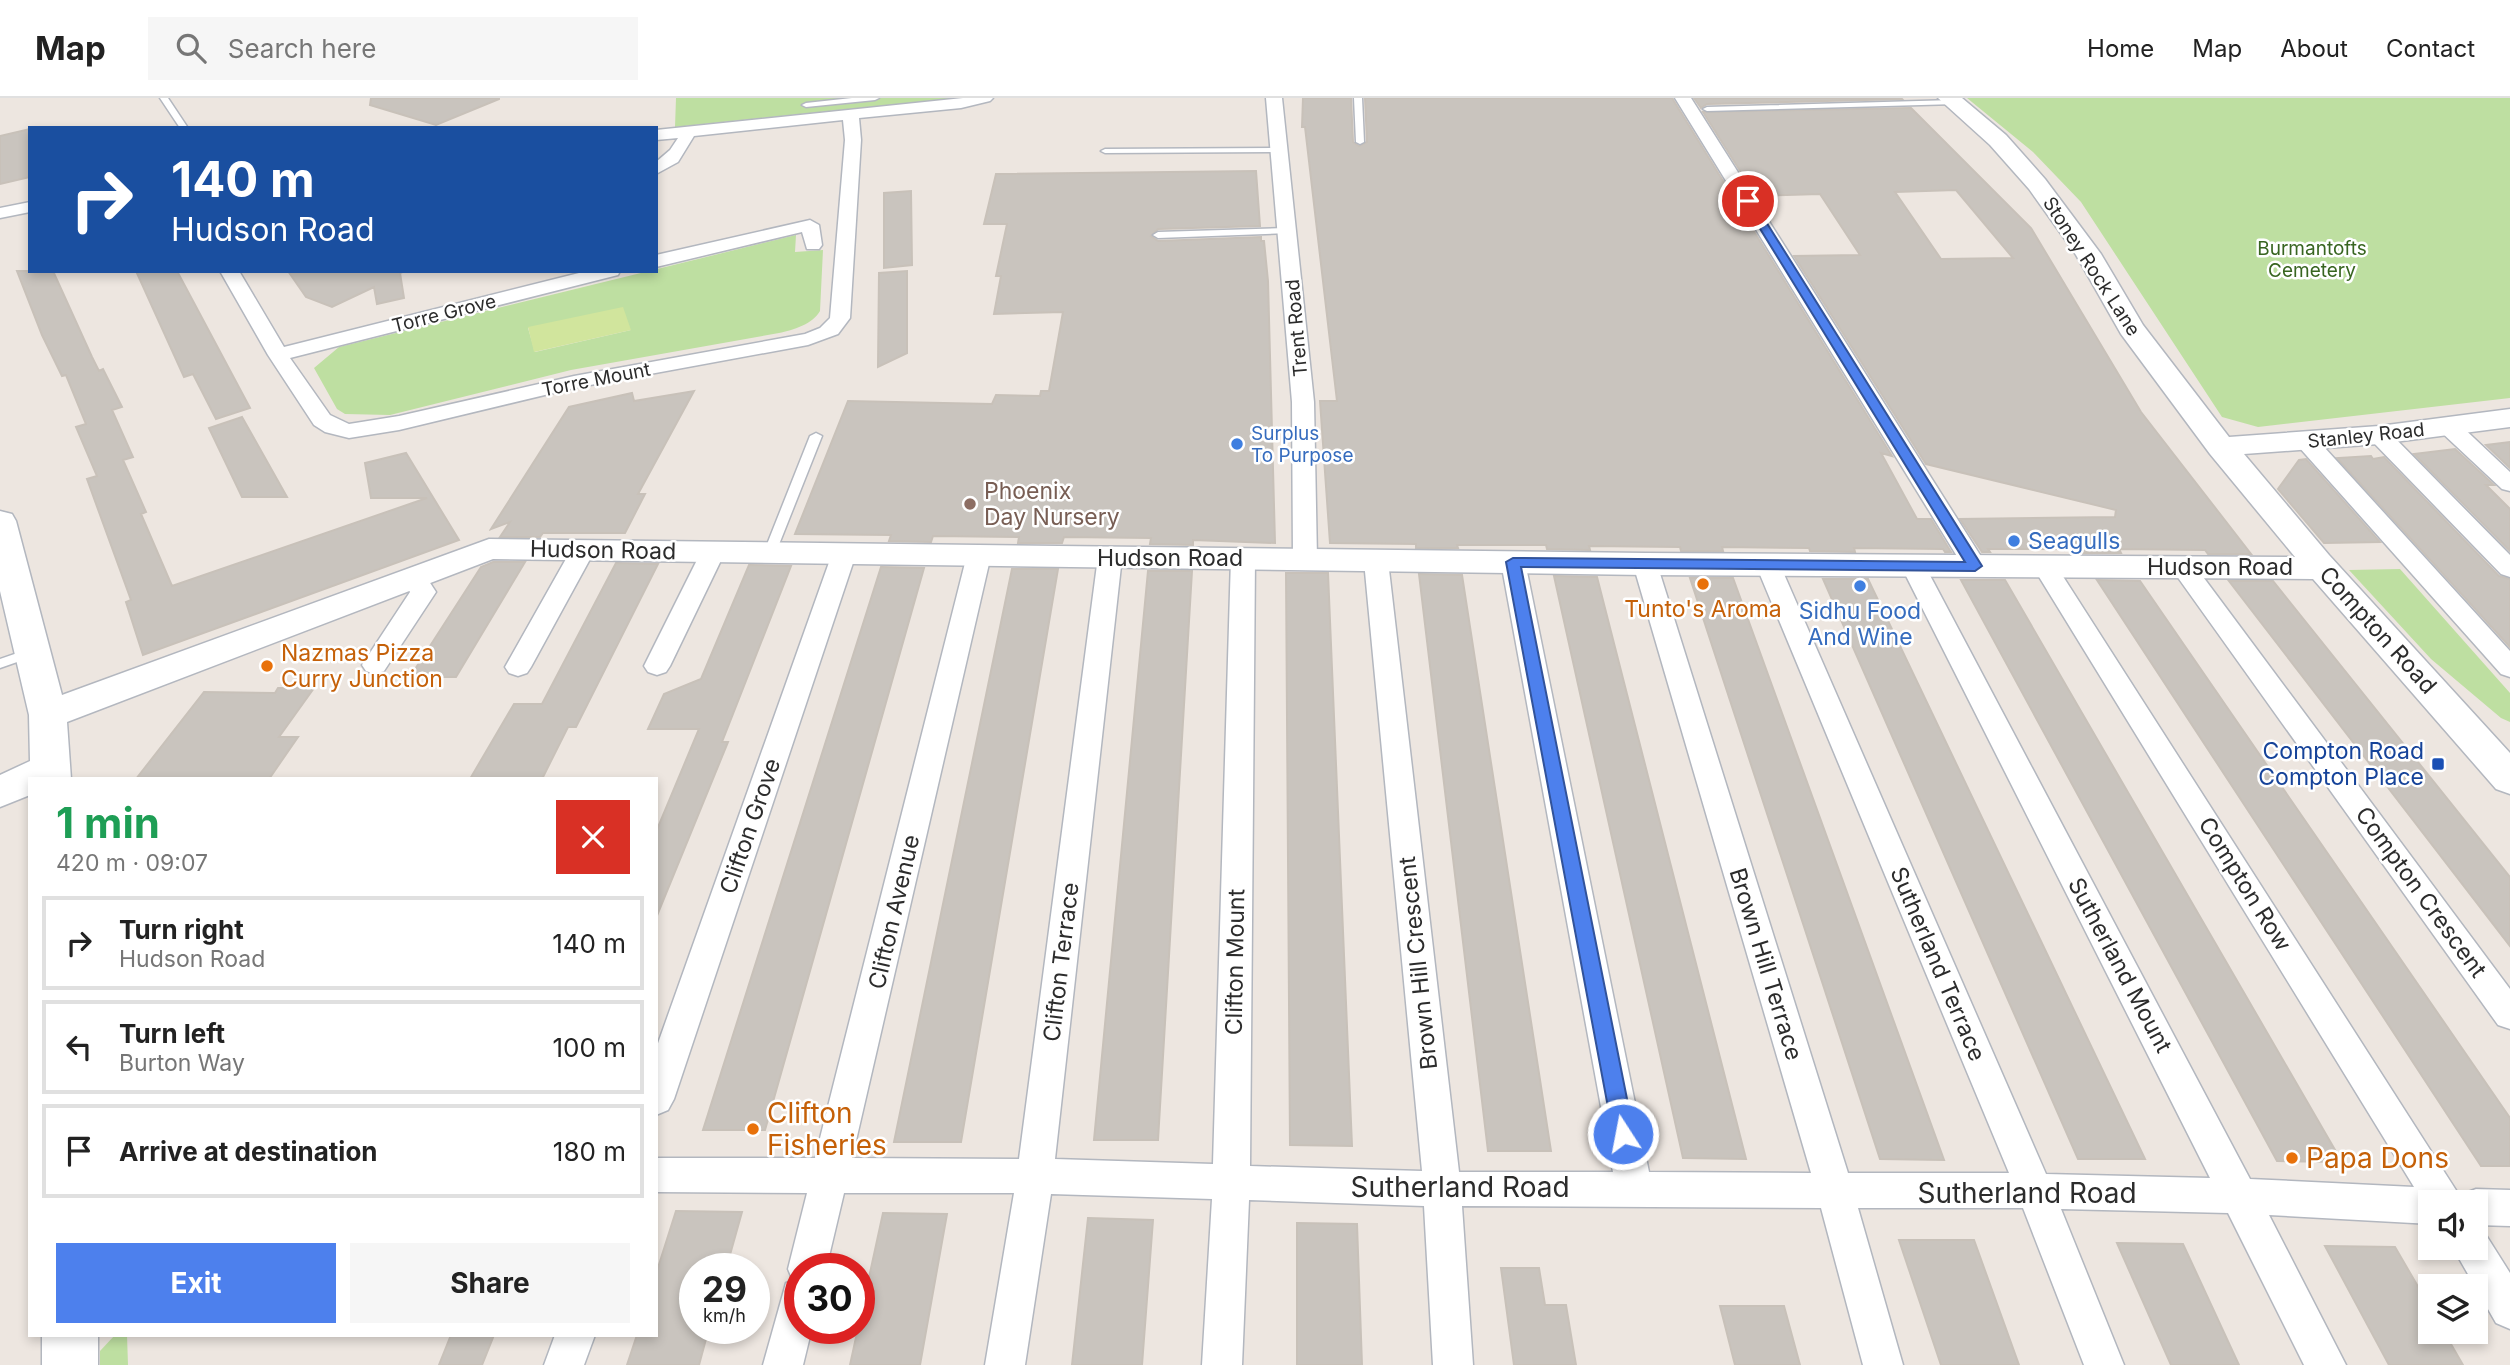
<!DOCTYPE html>
<meta charset="utf-8">
<style>
body{margin:0;font-family:Inter,sans-serif;background:#f6f6f6;color:#222;height:100vh;display:flex;flex-direction:column;font-size:26px;white-space:nowrap}
*{box-sizing:border-box;margin:0}
p{font-size:23px;color:#767676}
.icon{flex:none;width:38px;height:38px;fill:none;stroke:currentColor;stroke-width:2;stroke-linecap:round;stroke-linejoin:round}
.map{position:relative;flex:1;overflow:hidden}
.panel{position:absolute;left:28px;top:679px;width:630px;height:560px;display:flex;flex-direction:column;background:#fff;border-radius:0px;box-shadow:0 4px 10px #0003}
.panel>*{flex:none}
.guide{position:absolute;left:28px;top:28px;width:630px;height:147px;border-radius:0px;box-shadow:0 4px 10px #0003;background:#1a4fa0;color:#fff;overflow:hidden}
.tools{position:absolute;left:2418px;top:1092px;display:grid;gap:14px}
.tools a{display:grid;place-items:center;width:70px;height:70px;border-radius:0px;background:#fff;box-shadow:0 4px 10px #0003;font-size:35px}
.speed{position:absolute;left:679px;top:1155px;display:flex;gap:14px;font-size:35px;font-weight:700;text-align:center}
.speed>*{display:grid;place-content:center;width:91px;height:91px;border-radius:50%;background:#fff;box-shadow:0 4px 10px #0003;line-height:1}
.speed small{font-size:18px;font-weight:400}
.speed .limit{border:10px solid #d22;background:#fff;color:#111}
.pin{position:absolute;display:grid;place-items:center;width:60px;height:60px;color:#fff;margin:-30px;border:4px solid #fff;border-radius:50%;box-shadow:0 2px 7px #0007}
.me{position:absolute;width:77px;margin:-38px;rotate:349deg;stroke-linejoin:round;filter:drop-shadow(0 0 5px #0008)}
.turn{display:flex;align-items:center;gap:24px;height:147px;padding:0 28px;font-size:32px}
.turn .icon{width:91px;height:91px;stroke-width:2.5}
.turn b{display:block;font-size:49px;line-height:60px}
.round{display:grid;place-items:center;flex:none;width:74px;height:74px;border-radius:0px;background:#f6f6f6}
.headline{display:flex;align-items:center;justify-content:space-between;height:119px;padding:0 28px}
h1{font-size:42px;font-weight:700;line-height:52px;color:#1e9e55}
.primary-button{display:flex;gap:14px;margin-top:auto;padding:14px 28px}
.primary-button a{flex:1;height:80px;border-radius:0px;background:#4d80ed;color:#fff;font-size:28px;font-weight:700;line-height:80px;text-align:center}
.primary-button a+a{background:#f6f6f6;color:#222}
ul{padding:0;list-style:none}
li{display:flex;align-items:center;gap:21px;height:94px;margin:0 14px 10px;padding:0 14px;border:4px solid #e0e0e0;border-radius:0px}
li div{flex:1}
li b{display:block;font-size:26px}
li em{font-style:normal}
header{display:flex;align-items:center;gap:42px;box-sizing:border-box;height:98px;padding:0 35px;background:#fff;border-bottom:2px solid #e0e0e0}
header strong{font-size:33px}
nav{display:flex;gap:38px;margin-inline-start:auto;font-size:24px}
.search{width:490px;height:63px;background:#f6f6f6;display:flex;align-items:center;gap:18px;box-sizing:border-box;padding:0 24px;border-radius:0px;color:#767676;font-size:26px}
.map>svg:first-child{display:block}
.green{fill:#bedfa1;fill-rule:evenodd}
.pitch{fill:#d1e59d}
.building{fill:#c9c4be;stroke:#c8c1b9;stroke-width:2;fill-rule:evenodd}
.lines{fill:none;stroke-linecap:round;stroke-linejoin:round}
.lane-casing{stroke:#b3b7bf;stroke-width:3}
.street-casing{stroke:#b3b7bf;stroke-width:3}
.secondary-casing{stroke:#b3b7bf;stroke-width:3}
.lane{fill:#fff;fill-rule:evenodd}
.street{fill:#fff;fill-rule:evenodd}
.secondary{fill:#fff;fill-rule:evenodd}
.route{fill:#4d80ed;stroke:#32539a;stroke-width:2}
.shop-dot{fill:#3f7fe0;stroke:#fff;stroke-width:2.5}
.education-dot{fill:#8d6e63;stroke:#fff;stroke-width:2.5}
.food-dot{fill:#e8710a;stroke:#fff;stroke-width:2.5}
.transit-dot{fill:#1a4fb4;stroke:#fff;stroke-width:2.5}
.labels{text-anchor:middle;stroke-width:5;stroke-linejoin:round;paint-order:stroke}
.far-park-label{font-size:19px;fill:#386520;stroke:#fff}
.far-street-label{font-size:19px;fill:#2c2c2c;stroke:#fff}
.far-shop-label{font-size:19px;fill:#366cbe;stroke:#fff;text-anchor:start}
.education-label{font-size:23px;fill:#785e54;stroke:#fff;text-anchor:start}
.shop-label{font-size:23px;fill:#366cbe;stroke:#fff;text-anchor:start}
.street-label{font-size:23px;fill:#2c2c2c;stroke:#fff}
.food-label{font-size:23px;fill:#c56008;stroke:#fff}
.transit-label{font-size:23px;fill:#164399;stroke:#fff;text-anchor:end}
.near-food-label{font-size:28px;fill:#c56008;stroke:#fff;text-anchor:start}
.near-street-label{font-size:28px;fill:#2c2c2c;stroke:#fff}
</style>
<header>
<strong>Map</strong>
<div class="search"><svg class="icon" aria-label="search" viewBox="0 0 24 24"><circle cx="10" cy="10" r="6"/><path d="M15 15l6 6"/></svg>Search here</div>
<nav><a>Home</a><a>Map</a><a>About</a><a>Contact</a></nav>
</header>
<div class="map">
<svg width="2510" height="1267" viewBox="0 0 2510 1267">
<rect width="100%" height="100%" fill="#ede6e0"/>
<path class="green" d="M676 0H957L675 29Z
M1967 0H2510V300L2258 329 2222 319 2081 104 2033 54Z
M796 137 795 154 823 152 820 213C813 226 793 232 779 235L571 272 390 317 345 316 337 311 314 270 339 249ZM528 230 631 232 535 254Z
M2400 471 2510 595V624L2501 620 2431 561 2349 472Z
M115 1237H127L128 1267H100V1253Z"/>
<path class="pitch" d="M623 209 631 232 534 254 528 229Z"/>
<path class="building" d="M371 0H499V1L436 27 370 7Z
M1303 0H1351L1353 44 1359 48 1367 44 1365 0H1672L1892 358 1881 355 1917 421H1931L1951 454H1945L1943 451 1854 450 1855 454 1810 453 1809 450 1722 449 1723 453H1681L1680 449 1589 448 1590 452 1547 451 1546 447H1457L1458 450H1416V446L1330 445 1320 303H1337L1305 29H1302Z
M1694 0H1901L1902 1 1707 6 1701 10Z
M1911 10 2031 130 2141 314 2251 456H2208L2205 452 2119 451 2121 455H2079L2077 451H1988L1990 454H1982L1960 421 2115 419 2116 412 1926 366 1794 158 1860 157 1820 96 1756 98 1703 14ZM1956 92 2013 160 1941 161 1895 94Z
M30 31V79L0 86V38Z
M1256 73 1260 128 1158 131 1151 138 1158 143 1261 139V143H1264L1268 183 1275 445 1193 442V447L1150 446 1151 440 1064 439 1062 445H1018L1019 439 933 438 931 444 889 443 891 437 795 436 848 303 992 306 996 297 1040 298 1041 293H1049L1063 214 994 216 1001 178H996L1007 126H984L996 76Z
M911 93 912 167 884 170V95Z
M17 173H53L92 259 99 273 103 271 122 309 112 312 133 359 123 362 146 414 141 416 172 488 427 400H371L365 365 406 355 459 442 143 557 126 504 131 502 87 381 97 378 76 329 86 326 66 277 62 278 42 237Z
M136 173H177L250 310 216 321 193 276 184 279Z
M288 173H405L400 175 404 200 377 206 374 189 332 209 306 199Z
M907 173V255L878 269 879 175Z
M694 293 638 396H645L625 435H543L540 439H500L510 424 491 431 569 309 632 295 634 303Z
M242 319 287 399H242L209 330Z
M2510 344V370L2486 347Z
M2455 351 2494 387H2486L2510 411V453L2414 356Z
M2371 358 2373 361 2384 359 2499 478 2510 481V549L2337 360Z
M2306 361 2380 444 2324 445 2278 391 2299 362Z
M493 464H525L456 579H410L481 469Z
M616 465 658 466 576 629H568L542 681H470L514 606H542Z
M749 467 791 468 722 644H728L656 820V734L699 631H648L664 596 701 581Z
M881 469 924 470 765 1032H703Z
M1012 471H1058L961 1044H894Z
M1148 473H1192L1158 1042H1094Z
M1286 475H1328L1352 1048 1290 1047Z
M1419 476 1462 477 1551 1053H1488Z
M1554 478 1597 479 1746 1061 1683 1060Z
M1690 480H1733L1944 1062 1880 1061Z
M1823 481H1868L2145 1061H2078Z
M1961 482H2005L2342 1064 2277 1063Z
M2097 482 2140 483 2510 1020V1068H2481Z
M2229 483H2273L2510 779V848Z
M278 590H314L279 639H298L269 681H136L204 594 275 595Z
M676 1113 742 1114 726 1171H695V1230H709L699 1267H627L637 1237H656V1176Z
M883 1115 947 1116 920 1267H850Z
M1088 1120 1153 1122 1142 1267H1072Z
M1297 1125 1357 1126 1362 1267H1297Z
M1899 1142H1974L2019 1267H1941Z
M2117 1145 2183 1146 2239 1267H2171Z
M2325 1148 2395 1149 2431 1211V1234H2444L2463 1267H2389Z
M1501 1170H1539L1545 1207H1566L1576 1267H1514Z
M1720 1208H1784L1800 1267H1735Z
M451 1237H494L482 1267H439Z"/>
<g class="lines">
<defs>
<path id="lane" d="M160 0H168L188 30H180Z
M852 0H879L875 2 806 9 802 7 806 5Z
M1354 0H1362L1364 44 1360 46 1356 44Z
M1954 2H1957V6L1707 13 1703 11 1707 9Z
M1279 50H1282V54L1105 55 1101 53 1105 51Z
M1286 130 1289 131V135L1158 140 1153 137 1158 134Z
M816 335 822 338 776 454 770 458 766 457 764 454 810 338Z
M32 550 37 551 39 554 37 557 0 570V561Z"/>
<path id="street" d="M963 0H993L990 3 961 10 859 20 861 42 850 220 838 236 808 247 574 290 399 332 349 340 325 334 314 327 268 257 220 173H239L284 249 587 173H620L618 177 290 260 330 317 349 326 399 318 574 278 805 236 820 230 830 220 845 42 843 22 694 38 678 64 656 76V64L670 52 678 40 656 42V32Z
M1266 0H1282L1314 304 1317 461 1314 466 1305 469 1296 466 1293 461 1292 304Z
M1675 0H1691L1987 468 1984 473 1975 476 1966 473 1963 468Z
M30 104V114L0 120V110Z
M810 122 819 127 822 147 819 151H807L802 134 656 169V157Z
M2448 321 2456 323 2510 374V393L2502 391 2440 333 2437 328 2440 323Z
M2379 330 2387 332 2510 457V479L2501 476 2371 342 2368 337 2371 332Z
M2306 336 2314 338 2510 553V579L2501 576 2298 348 2295 343 2298 338Z
M583 444 592 447 595 452 531 569 527 575 518 578 509 575 505 569 571 452 574 447Z
M713 446 722 449 725 454 670 568 666 574 657 577 648 574 644 568 701 454 704 449Z
M844 448 853 451 856 456 674 1001 668 1012 656 1017V951L832 456 835 451Z
M979 449 988 452 991 457 852 1060 1019 1061 1098 459 1101 454 1110 451 1119 454 1122 459 1055 1061 1213 1066 1231 460 1234 455 1243 452 1252 455 1255 460 1250 1068 1422 1073 1364 463 1367 458 1376 455 1385 458 1388 463 1459 1074H1613L1501 464 1504 459 1513 456 1522 459 1525 464 1649 1074 1811 1075 1633 466 1636 461 1645 458 1654 461 1657 466 1848 1075H2009L1756 467 1759 462 1768 459 1777 462 1780 467 2046 1076 2210 1080 1901 468 1904 463 1913 460 1922 463 1925 468 2250 1081 2414 1089 2033 469 2036 464 2045 461 2054 464 2057 469 2461 1100 2463 1096 2476 1091 2510 1092V1128L2476 1127V1104H2431V1126L2269 1117 2346 1267H2304L2228 1115 2061 1111 2124 1267H2084L2023 1110H1858L1903 1267H1863L1821 1110 1462 1108 1473 1267H1433L1424 1108 1249 1102 1242 1267H1202L1212 1101 1051 1096 1025 1267H985L1014 1095H844L826 1171H800V1230H812L803 1267H763L786 1185 793 1183 788 1171 807 1095 656 1094V1060H815L967 457 970 452Z
M2183 461 2192 464 2510 891V931L2498 927 2174 474 2171 469 2174 464Z
M414 472 423 474 436 494 384 573 375 576 366 573 362 567 410 494 402 480 405 474Z
M2476 1133 2486 1137 2510 1175V1231L2496 1225 2453 1150H2476Z
M555 1237H595L584 1267H544Z"/>
<path id="secondary" d="M1938 0H1962L2006 37 2045 81 2101 156 2143 227 2229 339 2379 328 2510 311V329L2379 346 2244 356 2329 457 2510 655V696L2496 691 2313 481 1645 477 493 461 67 624 71 681H30V697L0 709V677L30 663 29 617 0 493V413L12 416 16 423 62 597 489 441 1645 455 2295 459 2210 356 2121 236 2076 157 2029 91 1990 47Z
M42 1237H98V1267H42Z"/>
</defs>
<use href="#lane" class="lane-casing"/>
<use href="#street" class="street-casing"/>
<use href="#secondary" class="secondary-casing"/>
<use href="#lane" class="lane"/>
<use href="#street" class="street"/>
<use href="#secondary" class="secondary"/>
</g>
<path class="route" d="M1748 100 1753 103 1982 468 1975 473 1521 469 1634 1036 1631 1043 1623 1046 1616 1043 1613 1036 1506 464 1513 460 1965 464 1743 103Z"/>
<g class="shop-dot">
<circle cx="1237" cy="346" r="7"/>
<circle cx="2014" cy="443" r="7"/>
<circle cx="1860" cy="488" r="7"/>
</g>
<circle class="education-dot" cx="970" cy="406" r="7"/>
<g class="food-dot">
<circle cx="1703" cy="486" r="7"/>
<circle cx="267" cy="568" r="7"/>
<circle cx="753" cy="1031" r="7"/>
<circle cx="2292" cy="1060" r="7"/>
</g>
<rect class="transit-dot" x="2431" y="659" width="14" height="14" rx="3.5"/>
<g class="labels">
<g class="far-park-label">
<text x="2312" y="157">Burmantofts<tspan x="2312" dy="22">Cemetery</tspan></text>
</g>
<g class="far-street-label">
<text transform="translate(2092 168) rotate(57)" y="7">Stoney Rock Lane</text>
<text transform="translate(444 215) rotate(-14)" y="7">Torre Grove</text>
<text transform="translate(1296 230) rotate(-95)" y="7">Trent Road</text>
<text transform="translate(596 281) rotate(-11)" y="7">Torre Mount</text>
<text transform="translate(2366 337) rotate(-6)" y="7">Stanley Road</text>
</g>
<g class="far-shop-label">
<text x="1251" y="342">Surplus<tspan x="1251" dy="22">To Purpose</tspan></text>
</g>
<g class="education-label">
<text x="984" y="401">Phoenix<tspan x="984" dy="26">Day Nursery</tspan></text>
</g>
<g class="shop-label">
<text x="2028" y="451">Seagulls</text>
<text x="1860" y="521" text-anchor="middle">Sidhu Food<tspan x="1860" dy="26">And Wine</tspan></text>
</g>
<g class="street-label">
<text transform="translate(603 452) rotate(1)" y="8">Hudson Road</text>
<text x="1170" y="468">Hudson Road</text>
<text x="2220" y="477">Hudson Road</text>
<text transform="translate(2378 532) rotate(48)" y="8">Compton Road</text>
<text transform="translate(750 728) rotate(-71)" y="8">Clifton Grove</text>
<text transform="translate(2245 786) rotate(58)" y="8">Compton Row</text>
<text transform="translate(2421 794) rotate(54)" y="8">Compton Crescent</text>
<text transform="translate(894 814) rotate(-77)" y="8">Clifton Avenue</text>
<text transform="translate(1061 864) rotate(-83)" y="8">Clifton Terrace</text>
<text transform="translate(1235 864) rotate(-89)" y="8">Clifton Mount</text>
<text transform="translate(1418 865) rotate(-96)" y="8">Brown Hill Crescent</text>
<text transform="translate(1766 866) rotate(73)" y="8">Brown Hill Terrace</text>
<text transform="translate(1938 866) rotate(67)" y="8">Sutherland Terrace</text>
<text transform="translate(2120 867) rotate(62)" y="8">Sutherland Mount</text>
</g>
<g class="food-label">
<text x="1703" y="519">Tunto's Aroma</text>
<text x="281" y="563" text-anchor="start">Nazmas Pizza<tspan x="281" dy="26">Curry Junction</tspan></text>
</g>
<g class="transit-label">
<text x="2424" y="661">Compton Road<tspan x="2424" dy="26">Compton Place</tspan></text>
</g>
<g class="near-food-label">
<text x="767" y="1025">Clifton<tspan x="767" dy="32">Fisheries</tspan></text>
<text x="2306" y="1070">Papa Dons</text>
</g>
<g class="near-street-label">
<text x="1460" y="1099">Sutherland Road</text>
<text x="2027" y="1105">Sutherland Road</text>
</g>
</g>
</svg>
<div class="tools">
<a><svg class="icon" aria-label="sound" viewBox="0 0 24 24"><path d="M4 9h4l5-4v14l-5-4H4zM17 9q2 3 0 6"/></svg></a>
<a><svg class="icon" aria-label="layers" viewBox="0 0 24 24"><path d="M12 4l9 5-9 5-9-5zM3 14l9 5 9-5"/></svg></a>
</div>
<div class="speed"><div>29<small>km/h</small></div><div class="limit">30</div></div>
<div class="pin" style="left:1748px;top:103px;background:#d93025"><svg class="icon" aria-label="arrive" viewBox="0 0 24 24"><path d="M6 21V4h12l-3 4 3 4H6"/></svg></div>
<svg class="me" style="left:1623px;top:1036px" viewBox="-20 -20 40 40"><circle r="17" fill="#4d80ed" stroke="#fff" stroke-width="3"/><path d="M0-11L8 9 0 5-8 9z" fill="#fff"/></svg>
<div class="guide">
<div class="turn"><svg class="icon" aria-label="right" viewBox="0 0 24 24"><path d="M7 20v-9h11M14 6l5 5-5 5"/></svg><div><b>140 m</b>Hudson Road</div></div>
</div>
<section class="panel">
<div class="headline"><div><h1>1 min</h1><p>420 m · 09:07</p></div><a class="round" style="background:#d93025;color:#fff"><svg class="icon" aria-label="close" viewBox="0 0 24 24"><path d="M6 6l12 12M18 6L6 18"/></svg></a></div>
<ul>
<li><svg class="icon" aria-label="right" viewBox="0 0 24 24"><path d="M7 20v-9h11M14 6l5 5-5 5"/></svg><div><b>Turn right</b><p>Hudson Road</p></div><em>140 m</em></li>
<li><svg class="icon" aria-label="left" viewBox="0 0 24 24"><path d="M17 20v-9H6M10 6l-5 5 5 5"/></svg><div><b>Turn left</b><p>Burton Way</p></div><em>100 m</em></li>
<li><svg class="icon" aria-label="arrive" viewBox="0 0 24 24"><path d="M6 21V4h12l-3 4 3 4H6"/></svg><div><b>Arrive at destination</b></div><em>180 m</em></li>
</ul>
<div class="primary-button"><a>Exit</a><a>Share</a></div>
</section>
</div>
